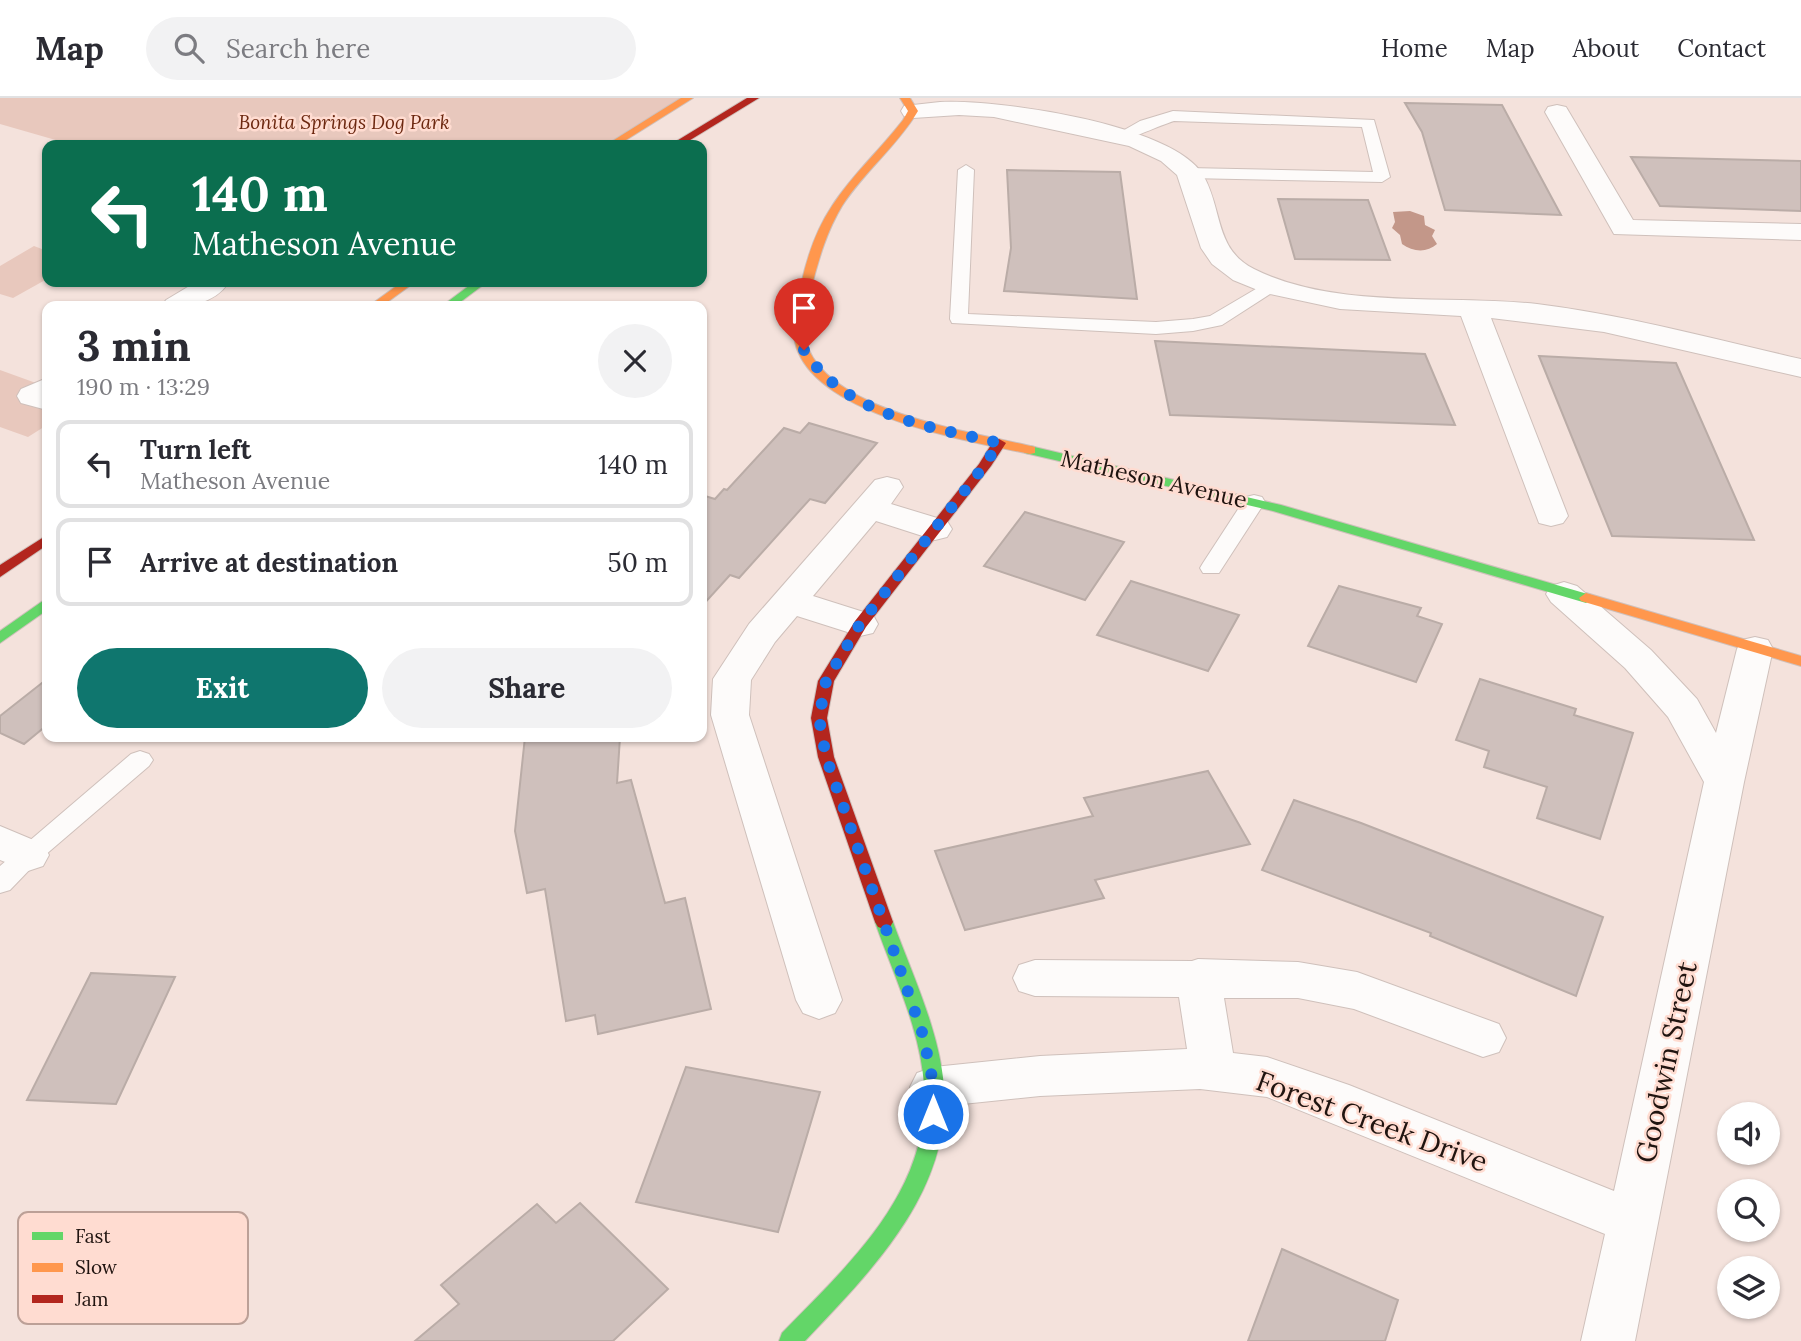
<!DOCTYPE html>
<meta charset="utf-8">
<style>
body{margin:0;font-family:Lora,serif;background:#f2f2f3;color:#2b2b33;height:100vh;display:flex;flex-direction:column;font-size:26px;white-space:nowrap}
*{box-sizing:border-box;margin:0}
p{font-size:23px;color:#7c7c81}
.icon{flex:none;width:38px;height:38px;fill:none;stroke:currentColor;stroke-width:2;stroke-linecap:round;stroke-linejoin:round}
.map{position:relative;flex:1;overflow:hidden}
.details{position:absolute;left:42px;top:203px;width:665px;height:441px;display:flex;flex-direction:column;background:#fff;border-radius:14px;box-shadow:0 2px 5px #0004}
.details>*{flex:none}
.hud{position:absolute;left:42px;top:42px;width:665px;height:147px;border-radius:14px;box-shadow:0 2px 5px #0004;background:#0b6e4f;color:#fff;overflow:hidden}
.controls{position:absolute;left:1717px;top:1004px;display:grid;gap:14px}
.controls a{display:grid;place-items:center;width:63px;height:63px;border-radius:50%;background:#fff;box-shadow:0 2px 5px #0004;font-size:35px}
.pin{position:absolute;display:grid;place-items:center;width:60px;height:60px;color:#fff;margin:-72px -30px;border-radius:50% 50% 50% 0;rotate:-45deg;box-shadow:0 0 7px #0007}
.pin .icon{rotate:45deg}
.me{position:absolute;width:77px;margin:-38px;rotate:0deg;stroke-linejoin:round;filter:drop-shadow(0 0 5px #0008)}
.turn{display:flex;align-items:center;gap:24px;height:147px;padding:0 35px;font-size:32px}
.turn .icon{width:91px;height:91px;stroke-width:2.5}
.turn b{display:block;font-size:49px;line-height:60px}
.round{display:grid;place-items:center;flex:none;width:74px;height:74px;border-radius:37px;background:#f2f2f3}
.head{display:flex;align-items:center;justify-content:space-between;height:119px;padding:0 35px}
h1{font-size:42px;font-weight:700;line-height:52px}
.primary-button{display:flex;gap:14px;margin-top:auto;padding:14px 35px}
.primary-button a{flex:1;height:80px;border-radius:42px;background:#0f766e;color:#fff;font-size:28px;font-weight:700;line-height:80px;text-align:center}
.primary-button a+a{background:#f2f2f3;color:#2b2b33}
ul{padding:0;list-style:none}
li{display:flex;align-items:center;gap:21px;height:88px;margin:0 14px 10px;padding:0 21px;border:4px solid #e1e1e2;border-radius:14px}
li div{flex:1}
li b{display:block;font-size:26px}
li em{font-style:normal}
header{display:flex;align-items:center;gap:42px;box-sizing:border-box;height:98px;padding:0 35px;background:#fff;border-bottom:2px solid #e1e1e2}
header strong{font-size:33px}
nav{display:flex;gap:38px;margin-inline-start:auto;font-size:24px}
.search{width:490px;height:63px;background:#f2f2f3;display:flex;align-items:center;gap:18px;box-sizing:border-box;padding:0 24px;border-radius:38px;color:#7c7c81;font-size:26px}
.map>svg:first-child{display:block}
.green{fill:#e8c8bd}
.water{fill:#c39789}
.building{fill:#cfc0bc;stroke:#baaca7;stroke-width:2}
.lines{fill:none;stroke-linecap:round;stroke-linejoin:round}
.lane-casing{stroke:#cfc0bb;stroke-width:2}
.street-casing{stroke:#cfc0bb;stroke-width:2}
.fast-casing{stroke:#cfc0bb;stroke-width:2}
.slow-casing{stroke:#cfc0bb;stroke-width:2}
.jam-casing{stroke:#cfc0bb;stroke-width:2}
.lane{fill:#fdfbfa;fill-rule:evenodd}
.street{fill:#fdfbfa;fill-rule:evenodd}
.fast{fill:#63d668;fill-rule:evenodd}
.slow{fill:#ff974d;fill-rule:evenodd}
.jam{fill:#b3261e;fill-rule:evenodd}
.route{stroke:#1a73e8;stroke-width:12;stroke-dasharray:0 21.6}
.labels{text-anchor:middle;stroke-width:5;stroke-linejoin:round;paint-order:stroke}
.far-park-label{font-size:19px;font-style:italic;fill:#6c270f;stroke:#ffdcd1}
.street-label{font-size:23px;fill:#201410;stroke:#ffdcd1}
.near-street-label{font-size:28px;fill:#201410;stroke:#ffdcd1}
.key{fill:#ffdcd1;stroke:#bca097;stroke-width:2}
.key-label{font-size:19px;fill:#201410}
</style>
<header>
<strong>Map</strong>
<div class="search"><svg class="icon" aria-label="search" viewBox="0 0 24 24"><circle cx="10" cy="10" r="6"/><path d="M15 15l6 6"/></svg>Search here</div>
<nav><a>Home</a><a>Map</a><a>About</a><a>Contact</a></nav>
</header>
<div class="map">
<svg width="1801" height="1243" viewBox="0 0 1801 1243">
<rect width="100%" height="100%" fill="#f4e2dc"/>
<path class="green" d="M0 0H688L611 47H73L0 26Z
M34 148 47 153V181L13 200 0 196V168Z
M0 272 47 289V327L28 339 0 329Z"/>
<path class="water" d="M1393 114 1410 113 1424 118 1425 127 1435 132 1432 138 1437 146C1427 155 1413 154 1402 146L1400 137 1392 130 1395 124Z"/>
<path class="building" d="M1405 5 1502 7 1561 117 1445 112 1422 34Z
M1631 59 1801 63V113L1660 108Z
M1007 72 1120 74 1137 201 1004 193 1011 150Z
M1278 101 1368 102 1390 162 1295 161Z
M1155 243 1425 256 1455 327 1170 317Z
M1539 258 1676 265 1754 442 1612 438Z
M809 325 877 345 825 405 810 401 739 480 730 477 702 508V397L715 401 724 391 727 392 784 330 800 335Z
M1025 414 1124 444 1085 502 984 468Z
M1131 483 1239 517 1208 573 1097 537Z
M1339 488 1421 510 1417 518 1442 526 1416 584 1308 548Z
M47 581V627L24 646 0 635V618Z
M1480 581 1576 611 1574 617 1633 635 1600 741 1537 720 1547 689 1484 669 1489 653 1456 642Z
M525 639H620L617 685 631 682 665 805 685 800 711 911 598 936 595 917 566 923 545 791 527 795 515 733Z
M1208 673 1250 746 1095 782 1104 800 965 832 935 753 1093 718 1084 700Z
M1294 702 1361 725 1603 819 1576 898 1430 838 1431 835 1262 772Z
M91 875 175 879 116 1006 27 1002Z
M686 969 820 994 778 1134 636 1104Z
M580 1105 668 1191 613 1243H415L459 1206 441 1187 537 1106 556 1125Z
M1282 1151 1398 1202 1385 1243H1248Z"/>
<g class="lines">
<defs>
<path id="lane" d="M1173 13 1374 22 1390 79 1382 84 1188 80 1180 75 1188 70 1373 74 1362 29 1174 23C1160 27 1124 45 1114 42L1112 39 1140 23Z
M966 67 974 72 968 216 1156 224 1193 221 1210 218 1266 185H1278L1281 189 1222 227 1193 233 1156 236 952 225 950 221 958 72Z
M1254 397 1262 399 1265 404 1219 475H1203L1200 470 1203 465 1246 399Z
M140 653 149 656 153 662 149 668 37 764 10 792 0 795V768L131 656Z"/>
<path id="street" d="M940 4C997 1 1173 26 1203 77 1223 111 1214 151 1254 171 1336 212 1448 196 1537 206 1626 217 1713 241 1801 261V279L1604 234 1491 220 1568 418 1563 425 1551 428 1539 425 1461 218 1340 211 1265 195 1233 182 1212 166 1201 150 1177 77 1161 63 1129 48 994 19 959 17 913 20 904 18 901 13 904 8Z
M1557 7 1566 9 1569 14 1633 122 1801 126V142L1614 136 1545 14 1548 9Z
M196 184H229C213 208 187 208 162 208L166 202Z
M47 280V312L21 305 17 298 21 291Z
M887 379 899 382 903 389 891 406 947 423 952 431 947 439 935 442 876 423 813 498 873 517 878 526 873 535 860 538 797 518 775 544 751 582 749 617 842 902 835 915 819 921 803 915 796 902 711 617 713 581 749 526 875 382Z
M1564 484 1577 488 1651 552 1697 601 1716 635 1737 551 1742 542 1755 539 1768 542 1773 551 1744 684 1635 1243H1581L1605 1136 1267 999 1200 991 1040 998 934 1009 917 1003 910 989 917 975 934 969 1040 958 1187 951 1179 899 1035 898 1019 893 1013 880 1019 867 1035 862 1192 863 1198 861 1298 864 1357 874 1499 926 1506 940 1499 954 1483 959 1354 911 1298 900H1224L1233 955 1267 959 1349 987 1614 1093 1704 684 1668 619 1625 570 1551 504 1546 496 1551 488Z
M0 728 43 746 49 757 43 768 28 773 0 762Z"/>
<path id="fast" d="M474 184H487L455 208H442Z
M1030 348 1281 407 1591 497 1593 500 1586 505 1273 413 1025 355 1023 352Z
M47 500V512L0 545V533Z
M884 817 890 819 893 824C912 876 939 932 944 988 952 1093 872 1172 805 1243H779L782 1235C849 1166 931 1093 924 988 921 932 893 876 875 824L878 819Z"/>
<path id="slow" d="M681 0H693L618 47H606Z
M900 0H910L918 13C897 48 864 74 842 108 827 133 819 160 812 187 808 207 800 230 808 250 835 315 973 334 1035 349V355L1030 356C969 343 811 317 795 244 790 225 796 205 801 187 807 159 816 132 832 108 852 77 880 52 903 22L908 13Z
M402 184H415L382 208H369Z
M1586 495 1801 558V568L1581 503 1579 500Z"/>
<path id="jam" d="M747 0H759L682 47H670Z
M999 341 1006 345 991 368 866 529 834 583 827 620 834 659 893 824 890 829 884 831 878 829 875 824 818 659 811 620 818 583 855 523 979 366 994 342Z
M47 437V447L0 479V467Z"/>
</defs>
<use href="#lane" class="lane-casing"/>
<use href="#street" class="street-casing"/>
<use href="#fast" class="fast-casing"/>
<use href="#slow" class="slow-casing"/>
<use href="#jam" class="jam-casing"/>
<use href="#lane" class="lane"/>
<use href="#street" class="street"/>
<use href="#fast" class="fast"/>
<use href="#slow" class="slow"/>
<use href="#jam" class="jam"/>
</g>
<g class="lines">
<path class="route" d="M804 252C846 318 928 328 999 345L984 368 860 526 826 583 819 620 826 659 923 937 934 989 933 1016"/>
</g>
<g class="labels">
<g class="far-park-label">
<text x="344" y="31">Bonita Springs Dog Park</text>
</g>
<g class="street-label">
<text transform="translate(1154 381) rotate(13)" y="8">Matheson Avenue</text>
</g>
<g class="near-street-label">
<text transform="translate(1666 964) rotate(-78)" y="10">Goodwin Street</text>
<text transform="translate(1372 1023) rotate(20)" y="10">Forest Creek Drive</text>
</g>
</g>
<rect x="18" y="1114" width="230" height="112" rx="10" class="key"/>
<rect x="32" y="1134" width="31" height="8" fill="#63d668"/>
<rect x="32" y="1165" width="31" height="9" fill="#ff974d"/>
<rect x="32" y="1197" width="31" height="8" fill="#b3261e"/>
<g class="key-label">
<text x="75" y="1145">Fast</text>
<text x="75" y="1176">Slow</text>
<text x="75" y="1208">Jam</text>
</g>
</svg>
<div class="controls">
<a><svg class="icon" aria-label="sound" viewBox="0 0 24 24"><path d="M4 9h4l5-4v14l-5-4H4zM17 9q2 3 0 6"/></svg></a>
<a><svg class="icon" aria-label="search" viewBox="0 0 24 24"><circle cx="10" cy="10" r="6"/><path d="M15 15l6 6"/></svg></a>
<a><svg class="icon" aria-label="layers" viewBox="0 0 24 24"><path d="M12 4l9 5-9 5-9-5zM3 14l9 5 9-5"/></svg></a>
</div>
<div class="pin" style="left:804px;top:252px;background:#d93025"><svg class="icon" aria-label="arrive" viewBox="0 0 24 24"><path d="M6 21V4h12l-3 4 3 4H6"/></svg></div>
<svg class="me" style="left:933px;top:1016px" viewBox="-20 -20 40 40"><circle r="17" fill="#1a73e8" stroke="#fff" stroke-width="3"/><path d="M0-11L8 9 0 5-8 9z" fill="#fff"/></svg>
<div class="hud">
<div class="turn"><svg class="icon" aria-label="left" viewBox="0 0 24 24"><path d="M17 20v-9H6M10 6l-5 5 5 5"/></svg><div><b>140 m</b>Matheson Avenue</div></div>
</div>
<section class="details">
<div class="head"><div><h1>3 min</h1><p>190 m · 13:29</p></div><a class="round"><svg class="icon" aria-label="close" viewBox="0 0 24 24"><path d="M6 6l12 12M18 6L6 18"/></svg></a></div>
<ul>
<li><svg class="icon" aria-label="left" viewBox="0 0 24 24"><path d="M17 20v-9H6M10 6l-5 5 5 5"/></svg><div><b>Turn left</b><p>Matheson Avenue</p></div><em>140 m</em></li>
<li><svg class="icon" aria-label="arrive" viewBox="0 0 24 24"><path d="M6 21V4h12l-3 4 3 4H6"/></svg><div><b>Arrive at destination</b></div><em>50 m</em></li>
</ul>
<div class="primary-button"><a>Exit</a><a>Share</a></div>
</section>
</div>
